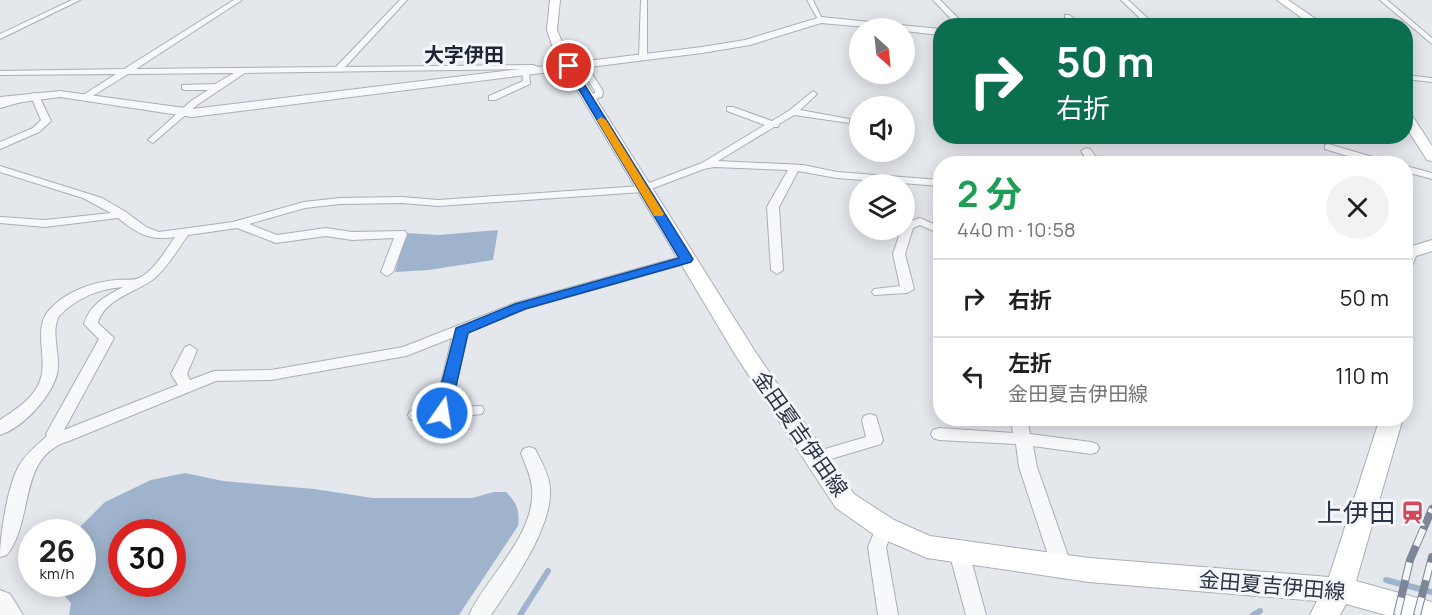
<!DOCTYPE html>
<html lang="ja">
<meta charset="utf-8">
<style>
body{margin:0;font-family:Manrope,"Noto Sans JP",sans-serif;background:#f2f2f2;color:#202124;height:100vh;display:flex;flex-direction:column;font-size:22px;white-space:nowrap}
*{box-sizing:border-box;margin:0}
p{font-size:20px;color:#757577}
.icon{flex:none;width:33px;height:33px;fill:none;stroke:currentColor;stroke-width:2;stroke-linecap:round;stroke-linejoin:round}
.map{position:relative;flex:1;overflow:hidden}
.panel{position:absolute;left:933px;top:156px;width:480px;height:270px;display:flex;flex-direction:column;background:#fff;border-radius:24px;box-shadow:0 3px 15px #0003}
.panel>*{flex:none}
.top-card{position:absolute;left:933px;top:18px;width:480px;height:126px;border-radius:24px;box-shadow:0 3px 15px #0003;background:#0b6e4f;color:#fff;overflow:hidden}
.needle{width:39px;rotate:153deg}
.buttons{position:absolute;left:849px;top:18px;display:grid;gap:12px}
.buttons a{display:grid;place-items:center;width:66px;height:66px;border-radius:50%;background:#fff;box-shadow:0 3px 15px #0003;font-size:30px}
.speed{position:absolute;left:18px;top:519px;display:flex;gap:12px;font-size:30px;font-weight:700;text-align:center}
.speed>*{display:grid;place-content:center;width:78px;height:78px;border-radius:50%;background:#fff;box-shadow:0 3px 15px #0003;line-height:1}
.speed small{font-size:15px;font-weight:400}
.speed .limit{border:9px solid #d22;background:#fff;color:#111}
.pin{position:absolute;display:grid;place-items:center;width:51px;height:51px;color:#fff;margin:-26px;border:3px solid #fff;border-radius:50%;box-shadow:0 2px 6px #0007}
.me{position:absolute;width:66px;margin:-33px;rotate:13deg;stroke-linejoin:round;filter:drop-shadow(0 0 4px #0008)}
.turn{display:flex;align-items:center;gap:21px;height:126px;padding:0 24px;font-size:27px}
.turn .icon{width:78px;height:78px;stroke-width:2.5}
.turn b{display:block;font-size:42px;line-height:51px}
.round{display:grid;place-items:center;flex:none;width:63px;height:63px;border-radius:32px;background:#f2f2f2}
.summary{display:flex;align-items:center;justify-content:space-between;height:102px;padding:0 24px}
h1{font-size:36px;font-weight:700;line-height:45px;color:#1e9e55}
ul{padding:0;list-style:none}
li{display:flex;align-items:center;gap:18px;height:78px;padding:0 24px;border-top:2px solid #e0e0e0}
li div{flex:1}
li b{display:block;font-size:22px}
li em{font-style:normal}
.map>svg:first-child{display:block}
.water{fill:#9fb4cc;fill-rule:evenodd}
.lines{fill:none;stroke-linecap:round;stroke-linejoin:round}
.stream{stroke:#9fb4cc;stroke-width:6}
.minor-casing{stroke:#a9aeb7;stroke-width:2}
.tertiary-casing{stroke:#a9aeb7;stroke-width:2}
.secondary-casing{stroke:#a9aeb7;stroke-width:2}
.minor{fill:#f7f8fa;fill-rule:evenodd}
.tertiary{fill:#f7f8fa;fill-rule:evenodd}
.secondary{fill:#fff;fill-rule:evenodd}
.rail-casing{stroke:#7d8696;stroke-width:8}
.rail{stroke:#f4f6f9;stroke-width:6;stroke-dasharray:18;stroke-linecap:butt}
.route{fill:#1a73e8;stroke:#114b97;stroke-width:1.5}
.slow{fill:#f59e0b}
.labels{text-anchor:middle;stroke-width:6;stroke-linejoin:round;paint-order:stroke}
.far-quarter-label{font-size:20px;font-weight:bold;fill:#1d2536;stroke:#f4f6f9}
.street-label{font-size:21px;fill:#2b3445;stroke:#f4f6f9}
.near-poi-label{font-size:26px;fill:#2b3445;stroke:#f4f6f9;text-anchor:end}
</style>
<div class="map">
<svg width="1432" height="615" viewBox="0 0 1432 615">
<rect width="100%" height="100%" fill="#e4e7ec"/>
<path class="water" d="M498 230 493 260 429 270 395 272 406 233 439 235Z
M185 473 223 481 314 489 373 498H472L494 492H506C517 503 520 511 518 526L459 615H69L71 603 53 584H82V532H75L105 502 151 480ZM122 532H172V584H122Z"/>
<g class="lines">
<path class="stream" d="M1386 580 1432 592
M520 615 548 571
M1253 615 1260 611"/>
<defs>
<path id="minor" d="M72 0H80L0 39V34Z
M234 0H242L136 69 336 67 400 0H407L345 67 533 65 546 70 542 72 532 69 245 73 197 105 153 143 148 140 150 138 191 101 208 90H185L182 89V85L215 84 234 73 128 74 86 100 82 97 83 95 116 74 0 75V71L124 69Z
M641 0H647V56L643 58 639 56Z
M807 0H813L823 21H819Z
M933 0H940L966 26H958Z
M1121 0H1128L1156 26H1148Z
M1380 0H1387L1432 38V44Z
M1065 15H1069L1085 26H1077L1065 17Z
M579 62 586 64 603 91 602 97 588 101 584 98 595 93V91L578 64Z
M522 70 529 72 530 84 495 100H489V96L523 81Z
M1406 75 1432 78V82L1406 79Z
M813 91 817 94 800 110 849 119V123L794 115 779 124 778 127H774L718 161 803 165 837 172 940 180V186L837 178 798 171 779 207 783 270 777 274 771 270 767 207 788 170 714 167 704 169 643 192 438 206 402 203 340 204 305 208 249 224 277 235 326 228 352 232 405 231 407 234 393 272 387 276 381 272 394 238 352 240 326 236 276 243 237 228 188 235C178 249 169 265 156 277 139 292 104 298 98 323L114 338 64 430 178 385 171 374 185 347 190 345 197 350 187 374 190 380 214 371 271 370 403 347 515 303 687 255 693 259 691 262 525 309 468 332 451 407 482 406 484 410 482 414 416 421 410 419 408 415 410 411 435 408 452 338 406 356 271 380 216 381 69 441C17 456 35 519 7 555L0 557C0 534 8 483 20 464 27 453 38 444 47 436L46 434 99 339 84 324C90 304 106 296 123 287 99 289 76 298 59 316 51 331 59 350 58 367 57 392 23 428 0 435V420C13 411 29 402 37 387 52 363 30 330 50 309 67 291 93 282 116 280 123 279 133 281 139 278 154 271 166 250 175 237 149 241 138 234 118 218L45 227 0 223V217L45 220 111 213 83 198 0 172V166L102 198 126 212 146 227 159 232 233 222 304 202 340 198 402 197 438 200 641 186 702 163 765 125 727 111V107H733L772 121 790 110Z
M35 93 39 96 51 121 39 132 0 149V142L33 128 41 120 32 99 0 108V102Z
M1328 144 1390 162 1391 164H1373L1325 149V145Z
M1086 148 1090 149 1101 164H1090L1081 151Z
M1406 166 1432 173V179L1406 172Z
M920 218 940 227V234L920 225 913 228 905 254 914 289 907 293 874 295 872 292 874 289 900 286 893 254 901 230H904V223Z
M870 414 876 416 883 440 881 444 814 464 808 462 806 458 808 454 866 437 862 420 864 416Z
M1011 418H1027L1030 434 1091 442 1097 444 1099 448 1097 452 1091 454 1033 446 1037 467 1072 567 1069 573 1062 575 1055 573 1052 567 1019 467 1016 444 939 440 933 438 931 434 933 430 939 428 1013 433Z
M529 447 535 449 537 453C543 464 549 476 550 488 553 527 512 584 491 615H469C487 576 536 535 532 488 531 476 525 464 521 453L523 449Z
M885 521 892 523 894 528 886 547 898 615H878L868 547 878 523Z
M959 544 966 546 969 552 986 615H966L949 552 952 546Z"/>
<path id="tertiary" d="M821 17 940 29V35L904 31V28H877L821 23 750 45 702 53 192 117 60 97 0 105V97L60 91 192 109 702 47 745 40Z
M0 590 10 594 23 615H0Z"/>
<path id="secondary" d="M550 0H560L557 30 566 51 756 353 854 494 894 520 930 536 1089 558 1329 577 1380 418H1403L1356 581 1432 602V615H1386L1346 604 1340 615H1310L1317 601 1089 582 927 558 876 536 836 508 736 356 554 51 547 30Z
M1277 0H1288L1326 26H1313Z
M1406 113 1411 114 1432 146V161L1427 160 1406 127Z
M1432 240V251L1416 256 1412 266 1406 267V248Z"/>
</defs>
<use href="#minor" class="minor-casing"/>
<use href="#tertiary" class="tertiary-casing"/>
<use href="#secondary" class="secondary-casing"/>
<use href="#minor" class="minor"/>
<use href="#tertiary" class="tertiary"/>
<use href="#secondary" class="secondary"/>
<defs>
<path id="rail" d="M1397 615 1410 560 1432 509
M1417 615 1432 557"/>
</defs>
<use href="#rail" class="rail-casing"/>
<use href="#rail" class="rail"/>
</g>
<path class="route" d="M569 64 573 66 693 259 691 262 525 309 468 333 450 413 447 417H436L434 413 456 328 515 304 679 258 565 66Z"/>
<path class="slow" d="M601 117 606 120 664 214 662 216H654L653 214 597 120Z"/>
<defs>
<symbol id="station-bare" viewBox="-9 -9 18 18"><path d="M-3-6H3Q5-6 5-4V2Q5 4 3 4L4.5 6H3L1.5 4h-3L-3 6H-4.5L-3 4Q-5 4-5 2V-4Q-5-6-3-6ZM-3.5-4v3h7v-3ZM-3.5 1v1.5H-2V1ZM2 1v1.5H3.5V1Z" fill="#d1495b" stroke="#f4f6f9" stroke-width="2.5" paint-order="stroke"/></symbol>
</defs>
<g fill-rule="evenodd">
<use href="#station-bare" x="1396" y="496" width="33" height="33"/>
</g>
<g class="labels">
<g class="far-quarter-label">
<text x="464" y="62">大字伊田</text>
</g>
<g class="street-label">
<text transform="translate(800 434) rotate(55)" y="7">金田夏吉伊田線</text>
<text transform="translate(1272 586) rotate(5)" y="7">金田夏吉伊田線</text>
</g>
<g class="near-poi-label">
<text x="1395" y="522">上伊田</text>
</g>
</g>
</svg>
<div class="buttons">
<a><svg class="needle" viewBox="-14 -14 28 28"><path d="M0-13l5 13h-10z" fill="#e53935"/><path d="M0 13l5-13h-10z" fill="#757577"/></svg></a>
<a><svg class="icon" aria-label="sound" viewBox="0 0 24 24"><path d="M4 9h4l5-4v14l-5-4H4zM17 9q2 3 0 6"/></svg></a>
<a><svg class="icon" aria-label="layers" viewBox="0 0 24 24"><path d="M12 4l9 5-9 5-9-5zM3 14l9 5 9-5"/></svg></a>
</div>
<div class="speed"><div>26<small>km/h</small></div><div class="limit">30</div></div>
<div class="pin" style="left:569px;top:66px;background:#d93025"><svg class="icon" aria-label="arrive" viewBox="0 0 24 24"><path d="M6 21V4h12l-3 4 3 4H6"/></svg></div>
<svg class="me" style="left:442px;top:413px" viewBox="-20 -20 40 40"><circle r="17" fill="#1a73e8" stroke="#fff" stroke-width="3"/><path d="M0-11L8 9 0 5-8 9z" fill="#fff"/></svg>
<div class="top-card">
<div class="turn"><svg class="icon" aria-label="right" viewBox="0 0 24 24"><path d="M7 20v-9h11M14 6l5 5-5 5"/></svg><div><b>50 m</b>右折</div></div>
</div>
<section class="panel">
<div class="summary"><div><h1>2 分</h1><p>440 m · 10:58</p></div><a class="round"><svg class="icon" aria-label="close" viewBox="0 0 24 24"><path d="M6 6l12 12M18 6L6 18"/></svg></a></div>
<ul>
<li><svg class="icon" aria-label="right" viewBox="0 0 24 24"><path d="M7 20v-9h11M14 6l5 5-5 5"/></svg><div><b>右折</b></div><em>50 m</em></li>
<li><svg class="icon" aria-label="left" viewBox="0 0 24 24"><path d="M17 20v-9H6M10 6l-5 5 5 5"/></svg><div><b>左折</b><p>金田夏吉伊田線</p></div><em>110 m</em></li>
</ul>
</section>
</div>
